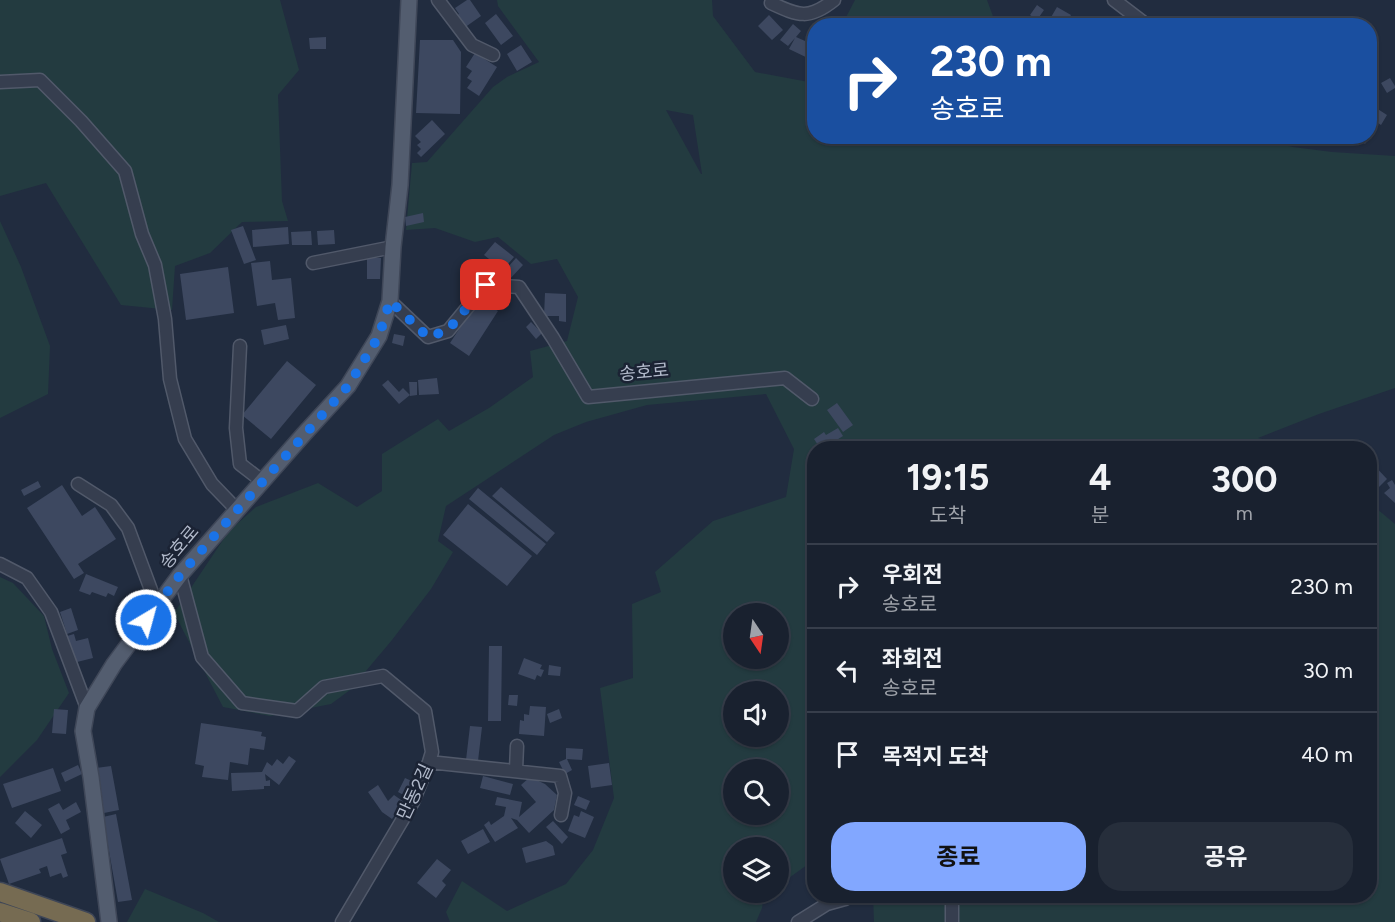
<!DOCTYPE html>
<html lang="ko">
<meta charset="utf-8">
<style>
body{margin:0;font-family:Figtree,"Noto Sans KR",sans-serif;background:#262e3b;color:#f1f3f6;height:100vh;display:flex;flex-direction:column;font-size:22px;white-space:nowrap}
*{box-sizing:border-box;margin:0}
p{font-size:20px;color:#9fa3aa}
.icon{flex:none;width:33px;height:33px;fill:none;stroke:currentColor;stroke-width:2;stroke-linecap:round;stroke-linejoin:round}
.map{position:relative;flex:1;overflow:hidden}
.side{position:absolute;left:807px;top:441px;width:570px;height:462px;display:flex;flex-direction:column;background:#19212f;border-radius:24px;box-shadow:0 2px 4px #0004,0 0 0 2px #373e4b}
.side>*{flex:none}
.top-card{position:absolute;left:807px;top:18px;width:570px;height:126px;border-radius:24px;box-shadow:0 2px 4px #0004,0 0 0 2px #373e4b;background:#1a4fa0;color:#fff;overflow:hidden}
.needle{width:39px;rotate:167deg}
.fabs{position:absolute;left:723px;top:603px;display:grid;gap:12px}
.fabs a{display:grid;place-items:center;width:66px;height:66px;border-radius:50%;background:#19212f;box-shadow:0 2px 4px #0004,0 0 0 2px #373e4b;font-size:30px}
.pin{position:absolute;display:grid;place-items:center;width:51px;height:51px;color:#fff;margin:-26px;border-radius:12px;box-shadow:0 3px 9px #0006}
.me{position:absolute;width:66px;margin:-33px;rotate:37deg;stroke-linejoin:round;filter:drop-shadow(0 0 4px #0008)}
.turn{display:flex;align-items:center;gap:21px;height:126px;padding:0 24px;font-size:27px}
.turn .icon{width:78px;height:78px;stroke-width:2.5}
.turn b{display:block;font-size:42px;line-height:51px}
.eta{display:flex;justify-content:space-evenly;align-items:center;height:102px;text-align:center}
.eta b{font-size:36px;font-weight:700;line-height:42px}
.button{display:flex;gap:12px;margin-top:auto;padding:12px 24px}
.button a{flex:1;height:69px;border-radius:24px;background:#82a7ff;color:#111;font-size:24px;font-weight:700;line-height:69px;text-align:center}
.button a+a{background:#262e3b;color:#f1f3f6}
ul{padding:0;list-style:none}
li{display:flex;align-items:center;gap:18px;height:84px;padding:0 24px;border-top:2px solid #373e4b}
li div{flex:1}
li b{display:block;font-size:22px}
li em{font-style:normal}
.map>svg:first-child{display:block}
.green{fill:#233b40;fill-rule:evenodd}
.building{fill:#3d4860}
.lines{fill:none;stroke-linecap:round;stroke-linejoin:round}
.minor-casing{stroke:#51596a;stroke-width:15}
.major-casing{stroke:#3f4758;stroke-width:18}
.highway-casing{stroke:#3e4657;stroke-width:21}
.minor{stroke:#363e4f;stroke-width:12}
.major{stroke:#535d6f;stroke-width:15}
.highway{stroke:#766b52;stroke-width:18}
.route{stroke:#1a73e8;stroke-width:10;stroke-dasharray:0 18}
.labels{text-anchor:middle;stroke-width:5;stroke-linejoin:round;paint-order:stroke}
.street-label{font-size:18px;fill:#b1b9ca;stroke:#1b2334}
</style>
<div class="map">
<svg width="1395" height="922" viewBox="0 0 1395 922">
<rect width="100%" height="100%" fill="#212c3f"/>
<path class="green" d="M0 0H280L299 70 278 95 282 201 288 221 242 222 210 253 175 266 172 310 121 305 46 183 0 196Z
M497 0H712L713 16 755 72 814 83V136H1247L1293 147 1332 152 1395 156V388L1319 414 1258 438 1302 448H814V860L779 885 778 848H734V892L768 893 764 895 762 908 756 922H450L446 912 462 881 507 911 566 884 593 850 614 798 600 688 633 678 632 604 661 592 655 572 713 521 786 497 794 449 766 394 647 405 586 422 554 435 446 506 438 541 453 552 431 589 392 640 350 690 331 704 270 716 223 707 174 613 229 531 256 507 318 483 357 507 382 491V454L438 419 449 431 489 408 533 377 530 351 567 341 578 297 557 259 531 264 498 237 475 242 435 228 406 230 412 163 427 162 493 87 507 77 539 62 498 6ZM666 110 693 115 702 174H701ZM734 614H778V658H734ZM734 692H778V736H734ZM734 770H778V814H734Z
M855 0H987L994 19 1001 25H842Z
M0 221 21 267 50 346 48 394 0 418Z
M1370 503 1395 524V922H874L873 896H1370Z
M0 577 13 583 44 616 52 649 69 693 37 740 0 777Z
M145 889 203 913 219 922H127Z"/>
<path class="building" d="M467 0H470L481 16 464 28 456 16 459 14 455 8Z
M1037 5 1044 10 1037 20 1030 15Z
M1057 7 1071 15 1067 22 1073 26H1051L1047 24Z
M496 14 513 36 501 45 485 23Z
M769 15 783 30 772 40 758 26Z
M793 24 801 31 796 37 814 45V61L789 49 795 38 788 46 780 40Z
M326 37V49H310L309 38Z
M420 40H453L461 52 460 114 416 113Z
M521 45 532 62 517 71 507 54Z
M475 53 497 67 479 96 467 88 472 81 467 78 472 71 466 67Z
M1390 78 1395 86V88L1387 93 1381 83Z
M1370 104 1387 115 1381 125 1370 118Z
M432 120 445 134 421 157 417 153 421 149 417 145 421 142 415 136Z
M1370 122 1377 127 1365 144 1355 136H1370Z
M423 213 424 222 406 226 405 217Z
M243 226 256 260 244 264 231 230Z
M288 227 289 244 253 247 252 230Z
M334 230 335 244 318 245 317 231Z
M311 231 312 245H292L291 232Z
M495 242 514 257 503 270 484 255Z
M367 258H381L380 279H367Z
M516 258 523 265 508 281 501 275Z
M270 261 272 280 291 278 295 318 278 320 275 303 257 306 251 263Z
M228 267 234 313 186 320 180 274Z
M545 293 566 294V322L559 321V316H544Z
M479 299 498 311 469 356 450 343Z
M531 322 542 333 536 339 526 327Z
M286 325 289 339 264 345 261 330Z
M394 334 405 336 403 346 392 343Z
M287 361 316 385 271 439 242 415Z
M437 378 439 394 419 395 418 380Z
M388 380 399 392 403 388 410 395 399 404 382 385Z
M409 382H417V395L410 396Z
M837 403 853 425 843 432 827 410Z
M838 428 843 436 824 448H820L814 439 824 432 826 435Z
M1372 463 1387 479 1379 487 1374 481 1372 483 1370 481V465Z
M1392 480 1395 485V503L1384 493 1390 488 1387 483Z
M38 481 41 487 24 496 21 490Z
M62 485 82 516 95 507 116 539 78 564 84 573 74 579 27 508Z
M501 487 555 533 547 542 492 496Z
M478 488 546 544 537 555 469 499Z
M468 504 532 556 507 586 443 535Z
M86 574 118 587 114 596 108 593 106 597 92 592 90 595 79 591Z
M71 608 78 630 67 634 60 612Z
M74 634 76 641 88 638 93 658 73 663 67 636Z
M489 646H502L501 721H488Z
M524 658 542 665 540 669 544 670 541 677 537 675 535 680 518 674Z
M549 665 561 667 560 676 548 675Z
M509 695H518L517 706 508 705Z
M530 706 546 707 544 736 519 734 520 720 524 721V714L529 715Z
M54 709 68 710 66 734 52 733Z
M559 709 562 718 550 723 547 714Z
M201 723 262 732 261 736 266 737 264 750 250 748 248 765 230 762 228 780 202 777 204 766 195 764Z
M470 726 482 727 478 761 466 760Z
M566 748 583 749 582 760 567 759 572 770 565 774 559 762 566 759Z
M289 756 296 761 279 785 265 774 266 781 270 780V786H264V789L232 791 231 773 262 772 267 762 272 766 277 759 283 764Z
M609 763 612 785 591 788 588 766Z
M78 765 82 774 65 782 61 773Z
M111 766 119 810 104 813 96 768Z
M53 768 61 791 12 808 3 784Z
M483 776 513 784 510 795 480 788Z
M530 777 545 784 557 795 554 810 529 833 517 820 511 818 518 828 495 842 484 825 489 821 491 825 504 816 506 807 495 805 497 797 522 802 519 817 536 802 521 785Z
M405 778 416 783 409 798 398 792Z
M378 785 388 801 394 795 404 802 392 819 382 812 368 792Z
M578 796 590 801 586 810 574 805Z
M76 802 81 812 66 820 70 829 61 834 48 809 59 803 63 810Z
M25 811 42 825 31 838 15 823Z
M581 811 594 817 585 838 568 831 574 815 579 817Z
M116 814 132 900 118 902 103 817Z
M553 821 568 837 562 844 546 827Z
M483 829 490 842 468 854 461 841Z
M62 838 67 853 61 855 68 876 63 878 61 873 50 877 47 866 39 869 41 873 9 884 0 859Z
M546 841 553 846 555 855 526 863 522 848Z
M437 859 451 870 442 881 446 885 436 898 417 883Z"/>
<g class="lines">
<defs>
<path id="minor" d="M438 0 472 45 493 55
M1114 0 1148 26
M771 3C799 16 809 20 834 0
M0 82 40 80 81 121 125 171 142 234 155 265 165 319 170 379 185 439 212 484 237 510
M313 263 393 247
M390 301 428 337 448 331 486 285 519 287 553 338 588 397 785 378 812 399
M240 346 236 428 240 464 262 481
M78 484 111 505 128 528 157 606
M0 564 27 578 51 612 87 708
M180 575 202 657 242 703 297 711 324 687 383 676 425 711 432 752 429 762 413 802 342 922
M429 762 560 776 565 793 561 815
M516 770 517 746
M798 922 827 904 845 899 850 896
M952 922V896"/>
<path id="major" d="M109 922 91 777 83 731 87 708 114 664 180 575 304 434 348 386 379 336 390 301 393 247 400 185 409 0"/>
<path id="highway" d="M0 892 86 922
M0 912 31 922"/>
</defs>
<use href="#minor" class="minor-casing"/>
<use href="#major" class="major-casing"/>
<use href="#highway" class="highway-casing"/>
<use href="#minor" class="minor"/>
<use href="#major" class="major"/>
<use href="#highway" class="highway"/>
</g>
<g class="lines">
<path class="route" d="M146 620 180 575 207 544 348 386 379 336 390 301 428 337 448 330 486 285"/>
</g>
<g class="labels">
<g class="street-label">
<text transform="translate(644 372) rotate(-5)" y="6">송호로</text>
<text transform="translate(179 547) rotate(-50)" y="6">송호로</text>
<text transform="translate(415 792) rotate(-65)" y="6">만동2길</text>
</g>
</g>
</svg>
<div class="fabs">
<a><svg class="needle" viewBox="-14 -14 28 28"><path d="M0-13l5 13h-10z" fill="#e53935"/><path d="M0 13l5-13h-10z" fill="#9fa3aa"/></svg></a>
<a><svg class="icon" aria-label="sound" viewBox="0 0 24 24"><path d="M4 9h4l5-4v14l-5-4H4zM17 9q2 3 0 6"/></svg></a>
<a><svg class="icon" aria-label="search" viewBox="0 0 24 24"><circle cx="10" cy="10" r="6"/><path d="M15 15l6 6"/></svg></a>
<a><svg class="icon" aria-label="layers" viewBox="0 0 24 24"><path d="M12 4l9 5-9 5-9-5zM3 14l9 5 9-5"/></svg></a>
</div>
<div class="pin" style="left:486px;top:285px;background:#d93025"><svg class="icon" aria-label="arrive" viewBox="0 0 24 24"><path d="M6 21V4h12l-3 4 3 4H6"/></svg></div>
<svg class="me" style="left:146px;top:620px" viewBox="-20 -20 40 40"><circle r="17" fill="#1a73e8" stroke="#fff" stroke-width="3"/><path d="M0-11L8 9 0 5-8 9z" fill="#fff"/></svg>
<div class="top-card">
<div class="turn"><svg class="icon" aria-label="right" viewBox="0 0 24 24"><path d="M7 20v-9h11M14 6l5 5-5 5"/></svg><div><b>230 m</b>송호로</div></div>
</div>
<section class="side">
<div class="eta">
<div><b>19:15</b><p>도착</p></div>
<div><b>4</b><p>분</p></div>
<div><b>300</b><p>m</p></div>
</div>
<ul>
<li><svg class="icon" aria-label="right" viewBox="0 0 24 24"><path d="M7 20v-9h11M14 6l5 5-5 5"/></svg><div><b>우회전</b><p>송호로</p></div><em>230 m</em></li>
<li><svg class="icon" aria-label="left" viewBox="0 0 24 24"><path d="M17 20v-9H6M10 6l-5 5 5 5"/></svg><div><b>좌회전</b><p>송호로</p></div><em>30 m</em></li>
<li><svg class="icon" aria-label="arrive" viewBox="0 0 24 24"><path d="M6 21V4h12l-3 4 3 4H6"/></svg><div><b>목적지 도착</b></div><em>40 m</em></li>
</ul>
<div class="button"><a>종료</a><a>공유</a></div>
</section>
</div>
